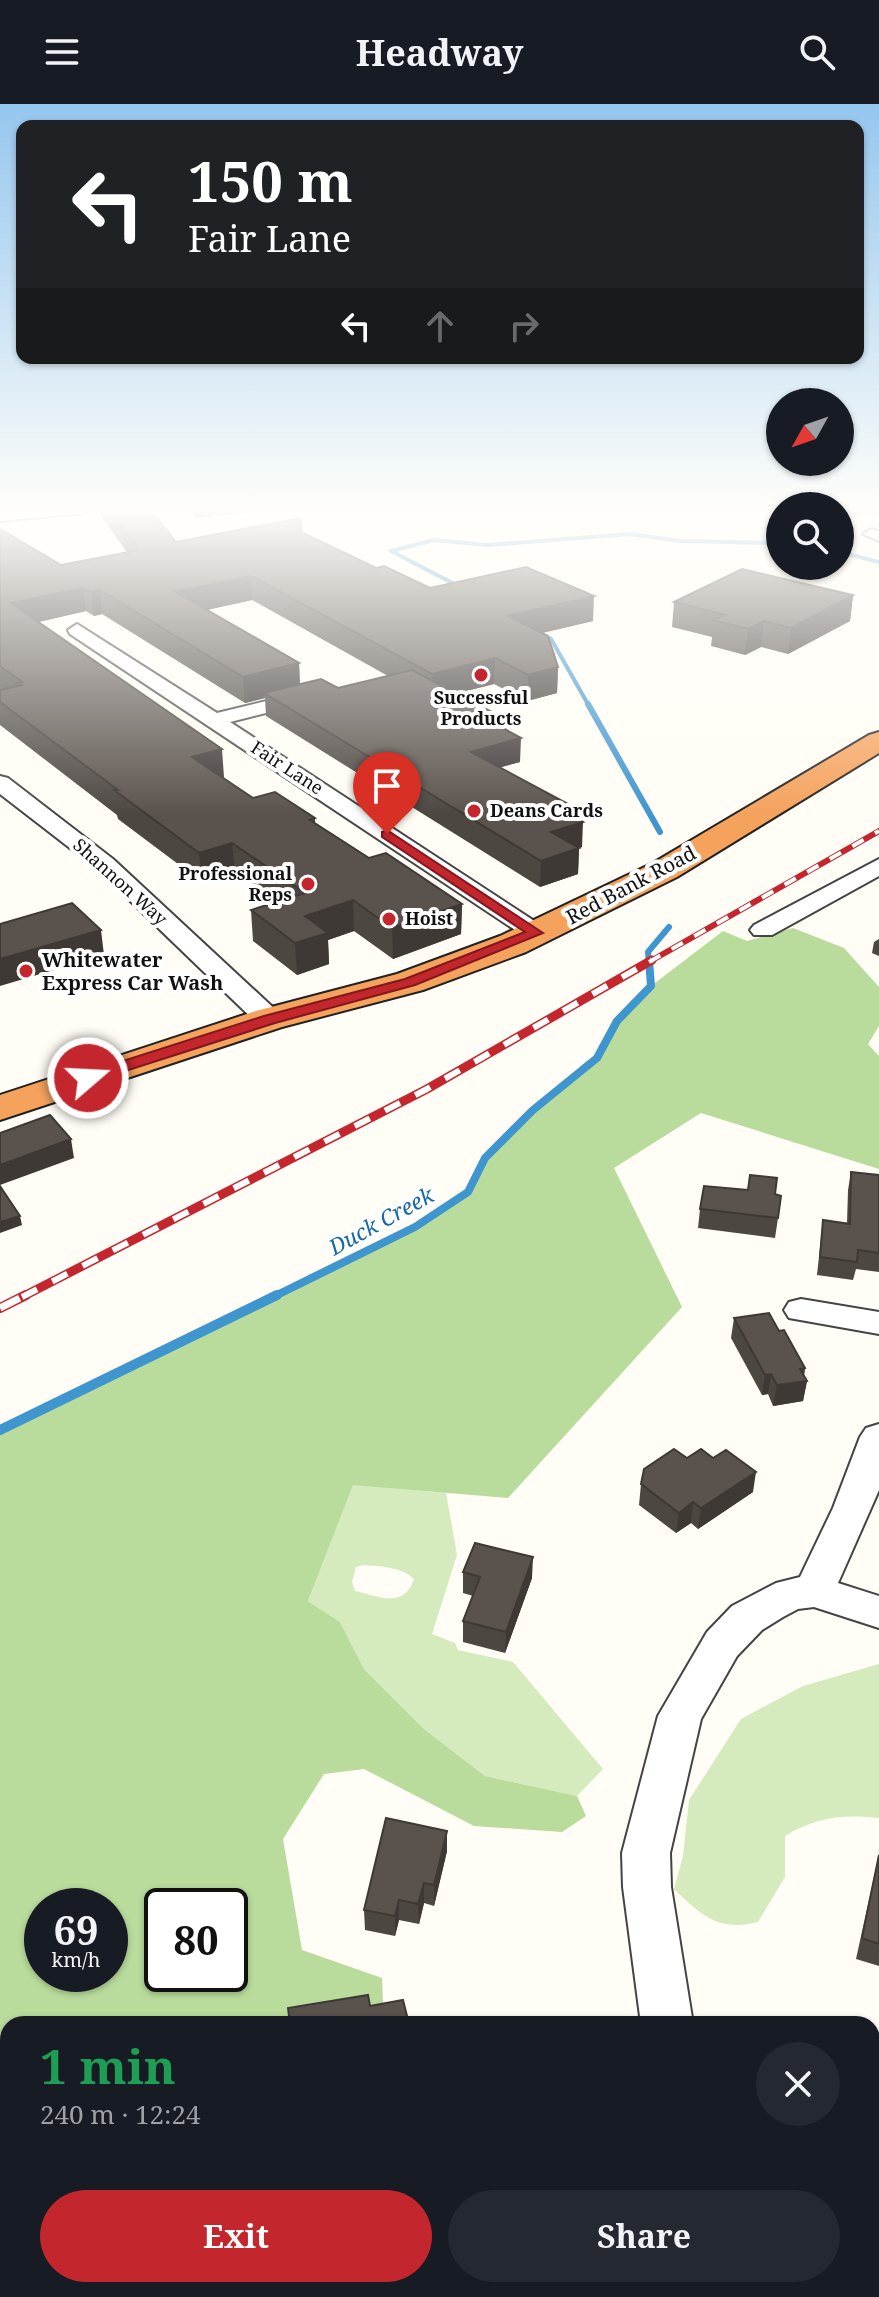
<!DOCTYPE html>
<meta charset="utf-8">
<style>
body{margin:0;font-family:"Noto Serif",serif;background:#242831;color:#f1f3f6;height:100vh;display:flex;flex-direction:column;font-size:30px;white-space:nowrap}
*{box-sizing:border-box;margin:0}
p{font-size:26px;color:#9ea1a6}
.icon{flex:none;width:44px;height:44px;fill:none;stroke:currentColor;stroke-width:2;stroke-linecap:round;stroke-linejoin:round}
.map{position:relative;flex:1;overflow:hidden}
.sheet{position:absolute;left:0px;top:1912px;width:880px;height:282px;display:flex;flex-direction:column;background:#171b24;border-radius:24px 24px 0 0;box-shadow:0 2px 6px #0004}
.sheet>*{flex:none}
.top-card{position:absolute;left:16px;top:16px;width:848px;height:244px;border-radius:16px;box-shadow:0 2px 6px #0004;background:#202124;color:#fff;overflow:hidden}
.needle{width:52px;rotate:230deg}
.controls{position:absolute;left:766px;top:284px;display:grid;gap:16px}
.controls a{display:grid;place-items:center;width:88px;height:88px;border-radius:50%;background:#171b24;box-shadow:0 2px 6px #0004;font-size:40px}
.speed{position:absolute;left:24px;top:1784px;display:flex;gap:16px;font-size:40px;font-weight:700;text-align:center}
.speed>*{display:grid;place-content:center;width:104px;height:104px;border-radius:50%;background:#171b24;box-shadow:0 2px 6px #0004;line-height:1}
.speed small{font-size:20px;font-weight:400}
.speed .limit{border:4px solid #111;border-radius:12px;background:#fff;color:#111}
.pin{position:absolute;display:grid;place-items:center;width:68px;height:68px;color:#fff;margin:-82px -34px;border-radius:50% 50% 50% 0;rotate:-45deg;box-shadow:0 0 8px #0007}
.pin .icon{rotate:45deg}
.me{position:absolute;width:88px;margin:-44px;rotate:71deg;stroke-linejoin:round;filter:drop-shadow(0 0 6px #0008)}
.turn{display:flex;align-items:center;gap:28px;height:168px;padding:0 40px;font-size:36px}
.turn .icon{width:104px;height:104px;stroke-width:2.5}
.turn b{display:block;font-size:56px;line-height:68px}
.lanes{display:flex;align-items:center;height:76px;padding:0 40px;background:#0003;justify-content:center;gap:40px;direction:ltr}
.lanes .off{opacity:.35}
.round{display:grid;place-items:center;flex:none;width:84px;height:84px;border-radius:42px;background:#242831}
.overview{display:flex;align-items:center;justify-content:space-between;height:136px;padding:0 40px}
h1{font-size:48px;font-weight:700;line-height:60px;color:#1e9e55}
.cta{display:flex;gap:16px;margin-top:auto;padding:16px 40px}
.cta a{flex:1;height:92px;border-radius:48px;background:#c4262e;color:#fff;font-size:32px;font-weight:700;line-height:92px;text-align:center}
.cta a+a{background:#242831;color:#f1f3f6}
header{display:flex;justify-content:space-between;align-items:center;height:104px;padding:0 40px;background:#171b24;font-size:36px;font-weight:700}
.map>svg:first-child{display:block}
.green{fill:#d5ebbd;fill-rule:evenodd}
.forest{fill:#b9dc9c;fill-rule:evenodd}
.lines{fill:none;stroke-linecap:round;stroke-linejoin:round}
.stream-far3{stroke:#3f96cf;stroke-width:4}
.stream-far2{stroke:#3f96cf;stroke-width:6}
.stream-far1{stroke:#3f96cf;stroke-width:8}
.stream{stroke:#3f96cf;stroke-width:10}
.street-casing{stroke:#444;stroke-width:4}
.highway-casing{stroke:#222;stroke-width:4}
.street{fill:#fff;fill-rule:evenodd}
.highway{fill:#f5a25d;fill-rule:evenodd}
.rail-far2-casing{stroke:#c4262e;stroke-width:6}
.rail-far1-casing{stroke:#c4262e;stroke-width:9}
.rail-casing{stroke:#c4262e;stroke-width:10}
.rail-far2{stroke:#fff;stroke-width:4;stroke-dasharray:13;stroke-linecap:butt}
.rail-far1{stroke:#fff;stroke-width:6;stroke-dasharray:17;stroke-linecap:butt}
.rail{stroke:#fff;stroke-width:7;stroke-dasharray:22;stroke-linecap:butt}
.wall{fill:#4d4742;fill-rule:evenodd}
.shaded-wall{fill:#3f3936}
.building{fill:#5a524d;stroke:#3f3936;stroke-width:2}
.route{fill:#c4262e;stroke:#7f191e;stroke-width:2}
.poi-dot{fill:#c4262e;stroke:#fff;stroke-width:3}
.labels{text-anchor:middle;stroke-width:8;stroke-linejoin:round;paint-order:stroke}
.far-poi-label{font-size:18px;font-weight:bold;fill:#111;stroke:#fff;text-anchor:start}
.far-street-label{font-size:18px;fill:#111;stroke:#fff}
.street-label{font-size:20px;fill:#111;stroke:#fff}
.poi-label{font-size:20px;font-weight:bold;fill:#111;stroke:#fff;text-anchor:start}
.water-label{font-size:22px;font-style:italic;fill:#1768a6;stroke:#fff}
</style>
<header><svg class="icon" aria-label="menu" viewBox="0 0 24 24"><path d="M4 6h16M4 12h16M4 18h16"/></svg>Headway<svg class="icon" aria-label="search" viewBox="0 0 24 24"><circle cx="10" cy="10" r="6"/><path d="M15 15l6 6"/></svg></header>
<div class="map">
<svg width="879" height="2193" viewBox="0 0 879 2193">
<rect width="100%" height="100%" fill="#fffdf5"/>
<path class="green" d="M353 1380 446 1389 457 1451 432 1530 455 1539 458 1546 513 1558 603 1665 577 1692 485 1672 424 1625 364 1565 340 1518 308 1497ZM363 1461C380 1462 402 1463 414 1475 403 1506 379 1492 355 1487L352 1478 356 1463Z
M879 1560V1714C843 1710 816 1713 785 1732V1773L758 1818C719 1828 702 1812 674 1785L683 1752 689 1696 741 1615 803 1582Z"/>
<path class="forest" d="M793 824 844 844 879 883V922L868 940 879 952V1065L701 1009 614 1064 682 1203 508 1394 353 1381 308 1497 340 1518 364 1565 424 1625 485 1672 577 1692 586 1712 562 1728 474 1722 364 1665 324 1670 283 1735 302 1846 382 1874 383 1899 311 1920H8V2186H280V2193H0V1326L415 1123 468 1088 485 1054 533 1006 597 954 617 917 651 882 723 827 747 837ZM42 1802H110V1870H42ZM162 1802H230V1870H162Z
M872 1958 879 1959V2193H680L676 2186H872Z"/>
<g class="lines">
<path class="stream-far3" d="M840 448 879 458
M462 484 391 447 434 436 487 441 630 430 680 437 780 439
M540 529 551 535 589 602"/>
<path class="stream-far2" d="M588 600 660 728
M649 858 648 848 669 823"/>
<path class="stream-far1" d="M273 1193 415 1123 468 1088 485 1054 533 1006 597 954 617 917 651 882 649 856"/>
<path class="stream" d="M0 1326 277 1191"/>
<defs>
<path id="street" d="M40 404H92L84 409 0 417V407Z
M871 425 879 427V437L863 430Z
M77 520 217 609 307 587 314 589 317 593 314 597 230 618 545 824 549 829 545 834H527L70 530 68 526Z
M0 672 8 674 113 755 279 909 283 915 279 921 269 923 259 921 97 765 0 690Z
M879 755V772L772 831H754L750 826 754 821Z
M801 1195 879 1208V1230L789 1214 784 1206 789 1198Z
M879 1320V1386L838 1479 879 1492V1524L814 1503 798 1505 783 1513 762 1526 737 1552 701 1615 670 1749 671 1783 693 1920H641L623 1783 622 1749 658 1612 707 1528 732 1502 776 1479 800 1473 833 1404 860 1333 866 1324Z
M742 2186H800L803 2193H745Z"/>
<path id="highway" d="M879 628V649L677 773 526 848 423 886 282 923 0 1016V991L256 907 397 870 500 832 653 759 869 631Z"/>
</defs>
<use href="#street" class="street-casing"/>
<use href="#highway" class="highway-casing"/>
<use href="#street" class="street"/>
<use href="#highway" class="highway"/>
<defs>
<path id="rail-far2" d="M649 858 879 727"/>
<path id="rail-far1" d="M22 1193 427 985 652 856"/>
<path id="rail" d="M0 1204 26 1191"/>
</defs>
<use href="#rail-far2" class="rail-far2-casing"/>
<use href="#rail-far1" class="rail-far1-casing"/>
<use href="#rail" class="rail-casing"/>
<use href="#rail-far2" class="rail-far2"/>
<use href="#rail-far1" class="rail-far1"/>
<use href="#rail" class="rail"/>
</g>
<path class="wall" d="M95 404H149L176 438 302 428 376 464 430 484 593 517 542 529 558 563 557 589 527 597 494 580 457 589 503 624 520 658 500 663 579 706V716L582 743 579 744 578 770 540 783 266 612 265 594 245 599 102 510 94 512 86 507 39 518 224 673H222L253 694 315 714V720L369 754 462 800 461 830 393 855 354 827 328 836 329 860 297 871 253 837 251 806 277 798 235 768 202 778 118 715 117 711 0 621V586H2L0 585V425L61 461 127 448ZM252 496 388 572 338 584 300 580 299 559 207 506Z
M187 404H291L196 414Z
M840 404H879V412L840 406Z
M853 491 850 517 788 550 761 543 745 551 711 542 712 533 672 523 674 498Z
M879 835V852L872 849 874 838Z
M851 1068 879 1071V1168L856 1165 853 1176 817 1171 823 1116 847 1119 848 1086Z
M775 1090 778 1114 775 1134 698 1124 700 1105Z
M734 1214 779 1227 805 1264 804 1272 807 1277 803 1297 773 1302 768 1290 762 1291 731 1234Z
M687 1354 753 1388 698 1425 691 1419 676 1429 639 1401 641 1380Z
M463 1468 532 1474 505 1549 463 1538V1517L473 1492 463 1489Z
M447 1727V1747L434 1802 424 1799 419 1820 399 1816 395 1832 365 1826 364 1806Z
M879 1750V1862L856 1855Z"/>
<path class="shaded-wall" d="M196 404H291L196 414Z
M251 472 252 496 178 512 176 488Z
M83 484 86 507 15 523 11 499Z
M100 486 102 510 94 512 91 488Z
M853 491 850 517 788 550 791 524Z
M594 492 593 517 507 537 508 512Z
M764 517 761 543 745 551 748 525Z
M495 554 494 580 432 596V570Z
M299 559 300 585 264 589 265 594 245 599 243 573Z
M558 563 557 589 527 597 528 571Z
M503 614 502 638 490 617Z
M521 634 520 658 470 672 471 648Z
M222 645 224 673 194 681 192 653Z
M579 706V719L583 718 582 743 579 744 578 770 540 783 541 757 551 728 567 709Z
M232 739 235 768 202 778 199 749Z
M353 796 354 827 328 836 329 860 297 871 295 839 305 812Z
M462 800 461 830 393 855 392 824Z
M101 826 104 851 0 882V855Z
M71 1035 74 1054 0 1081V1061Z
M20 1112 22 1121 0 1129V1118Z
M805 1264 803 1277H807L803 1297 773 1302 777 1281 800 1265Z
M771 1270 768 1290 762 1291 765 1271Z
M756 1368 753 1388 698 1425 701 1404Z
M693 1398 691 1419 676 1429 679 1409Z
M533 1453 532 1474 505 1549 506 1528Z
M447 1727V1747L434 1802V1781Z
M424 1779V1799L419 1820 418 1800Z
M399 1796V1816L395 1832V1812Z"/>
<path class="building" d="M108 404H149L176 438 301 414V428L376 464 384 462 430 484 526 463 594 492 508 512 548 532 558 563 528 571 495 554 432 570 251 472 176 488 299 559 243 573 100 486 91 488 83 484 11 499 222 645 192 653 253 694 275 688 315 714 310 716 369 754 386 749 462 800 392 824 353 796 305 812 328 829 295 839 251 806 305 789 232 739 199 749 114 686H118L0 598V586L22 581 18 579 22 578 0 562V425L61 461 139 446Z
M742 465 853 491 791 524 764 517 748 525 713 516 725 511 674 498Z
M412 566 503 614 490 617 521 634 471 648 579 706 567 709 583 718 551 728 579 744 541 757 264 589 321 575 338 584Z
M72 799 101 826 0 855V820Z
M50 1011 71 1035 0 1061V1029Z
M851 1068 879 1071V1149L858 1146 857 1158 820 1153 823 1116 850 1120Z
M750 1071 777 1074 775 1090 781 1092 778 1114 700 1105 704 1082 748 1086Z
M0 1082 20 1112 0 1118Z
M769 1209 779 1227 784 1226 805 1264 800 1265 807 1277 777 1281 771 1270 765 1271 734 1214Z
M674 1345 687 1354 701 1345 713 1354 726 1346 756 1368 701 1404 693 1398 679 1409 641 1380 644 1365Z
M475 1439 533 1453 506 1528 463 1517 480 1473 463 1468Z
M386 1714 447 1727 434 1781 424 1779 418 1800 399 1796 395 1812 364 1806Z
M879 1751V1840L862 1834Z
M368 1891 370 1902 403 1896 409 1920H290L288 1904Z
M456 2186V2193H362Z"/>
<linearGradient id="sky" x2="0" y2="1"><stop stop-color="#95c6ee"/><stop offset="0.57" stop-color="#fffefa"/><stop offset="1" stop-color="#fffefa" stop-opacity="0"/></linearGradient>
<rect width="879" height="711" fill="url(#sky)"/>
<path class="route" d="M387 726 543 829 415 881 275 919 94 977H82L80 974 82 970 264 912 405 875 525 828 382 733V728Z"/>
<g class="poi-dot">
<circle cx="481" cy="571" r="8"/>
<circle cx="474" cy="707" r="8"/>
<circle cx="308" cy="780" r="8"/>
<circle cx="389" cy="815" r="8"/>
<circle cx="26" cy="867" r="8"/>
</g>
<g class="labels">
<g class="far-poi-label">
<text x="481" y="600" text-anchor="middle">Successful<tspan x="481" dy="21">Products</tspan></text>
<text x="490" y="713">Deans Cards</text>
<text x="292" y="776" text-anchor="end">Professional<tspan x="292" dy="21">Reps</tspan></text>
<text x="405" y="821">Hoist</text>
</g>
<g class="far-street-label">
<text transform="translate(287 664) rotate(33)" y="6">Fair Lane</text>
<text transform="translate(120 778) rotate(42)" y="6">Shannon Way</text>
</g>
<g class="street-label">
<text transform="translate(631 781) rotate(-28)" y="7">Red Bank Road</text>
</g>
<g class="poi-label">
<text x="42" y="863">Whitewater<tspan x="42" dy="23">Express Car Wash</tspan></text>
</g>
<g class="water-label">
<text transform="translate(381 1117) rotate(-29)" y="8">Duck Creek</text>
</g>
</g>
</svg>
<div class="controls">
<a><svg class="needle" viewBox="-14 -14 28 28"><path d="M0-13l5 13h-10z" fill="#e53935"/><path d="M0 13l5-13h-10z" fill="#9ea1a6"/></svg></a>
<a><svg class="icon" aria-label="search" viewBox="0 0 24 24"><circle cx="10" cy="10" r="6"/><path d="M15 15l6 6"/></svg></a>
</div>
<div class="speed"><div>69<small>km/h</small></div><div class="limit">80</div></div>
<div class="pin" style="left:387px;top:730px;background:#d93025"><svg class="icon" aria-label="arrive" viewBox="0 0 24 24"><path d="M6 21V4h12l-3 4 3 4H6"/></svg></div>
<svg class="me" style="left:88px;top:974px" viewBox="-20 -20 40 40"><circle r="17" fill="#c4262e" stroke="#fff" stroke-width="3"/><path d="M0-11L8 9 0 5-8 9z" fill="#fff"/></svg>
<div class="top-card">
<div class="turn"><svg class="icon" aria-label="left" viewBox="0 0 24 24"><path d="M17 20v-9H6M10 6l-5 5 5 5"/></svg><div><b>150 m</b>Fair Lane</div></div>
<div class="lanes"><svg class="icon" aria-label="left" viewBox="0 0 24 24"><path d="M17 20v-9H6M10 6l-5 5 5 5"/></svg><svg class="icon off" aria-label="ahead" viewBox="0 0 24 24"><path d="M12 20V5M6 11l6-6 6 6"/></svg><svg class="icon off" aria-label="right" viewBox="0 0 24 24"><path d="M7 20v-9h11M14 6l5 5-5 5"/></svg></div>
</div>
<section class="sheet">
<div class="overview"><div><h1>1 min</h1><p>240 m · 12:24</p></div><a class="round"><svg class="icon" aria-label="close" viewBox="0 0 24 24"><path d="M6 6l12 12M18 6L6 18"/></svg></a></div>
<div class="cta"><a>Exit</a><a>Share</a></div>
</section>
</div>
